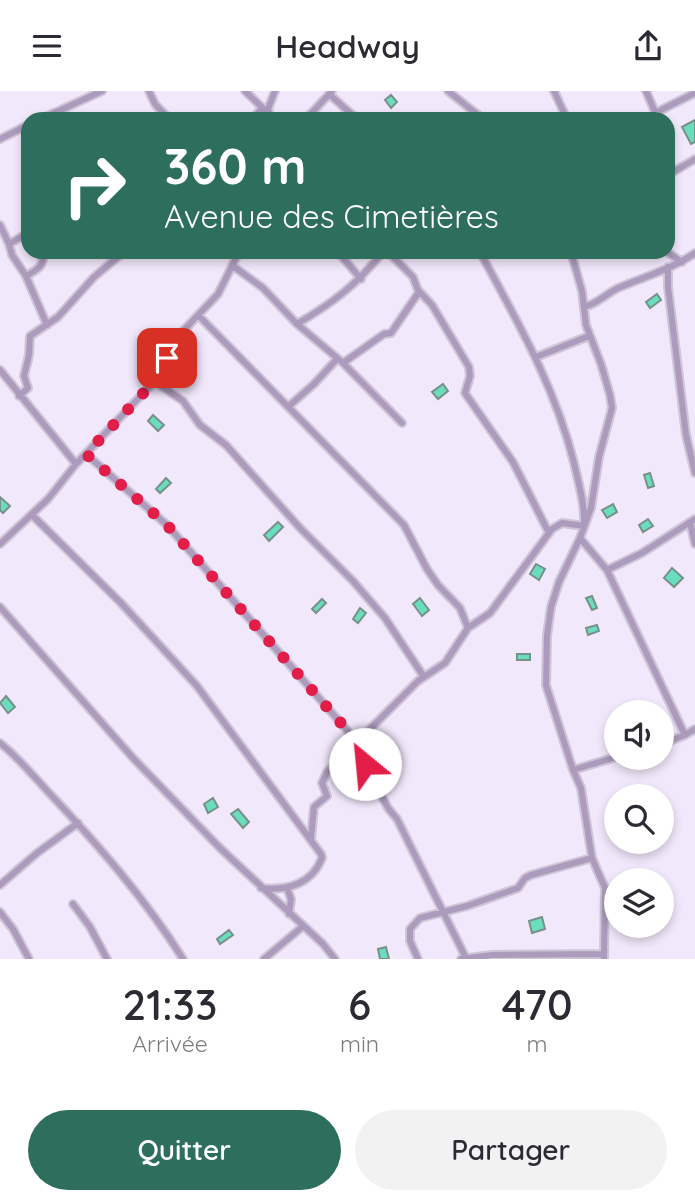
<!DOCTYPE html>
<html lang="fr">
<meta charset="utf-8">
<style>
body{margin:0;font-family:Quicksand,sans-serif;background:#f2f2f3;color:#2b2b33;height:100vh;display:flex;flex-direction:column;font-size:26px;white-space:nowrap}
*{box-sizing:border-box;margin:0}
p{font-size:23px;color:#7c7c81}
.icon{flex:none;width:38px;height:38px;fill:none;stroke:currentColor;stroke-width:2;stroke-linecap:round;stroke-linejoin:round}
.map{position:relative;height:868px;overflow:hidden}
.details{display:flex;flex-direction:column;background:#fff;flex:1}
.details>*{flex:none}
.top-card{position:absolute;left:21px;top:21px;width:654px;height:147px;border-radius:21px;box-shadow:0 4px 10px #0003;background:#2d6e5d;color:#fff;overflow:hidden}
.fabs{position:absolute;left:604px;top:609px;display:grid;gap:14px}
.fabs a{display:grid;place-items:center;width:70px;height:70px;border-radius:50%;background:#fff;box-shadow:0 4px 10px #0003;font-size:35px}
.pin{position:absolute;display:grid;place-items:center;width:60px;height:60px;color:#fff;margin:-30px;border-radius:14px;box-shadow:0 4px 10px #0006}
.me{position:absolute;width:77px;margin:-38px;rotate:332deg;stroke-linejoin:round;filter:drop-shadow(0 0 5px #0008)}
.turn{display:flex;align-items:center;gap:24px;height:147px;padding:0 28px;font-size:32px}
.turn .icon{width:91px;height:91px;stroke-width:2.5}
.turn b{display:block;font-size:49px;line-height:60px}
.eta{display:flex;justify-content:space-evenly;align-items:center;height:119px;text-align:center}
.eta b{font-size:42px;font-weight:600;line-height:49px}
.action{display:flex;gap:14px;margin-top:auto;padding:14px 28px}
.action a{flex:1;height:80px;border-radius:42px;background:#2d6e5d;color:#fff;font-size:28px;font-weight:600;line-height:80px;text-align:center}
.action a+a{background:#f2f2f3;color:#2b2b33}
header{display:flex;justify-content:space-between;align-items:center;height:91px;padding:0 28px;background:#fff;font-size:32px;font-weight:600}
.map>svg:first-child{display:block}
.building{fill:#69debe;stroke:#799089;stroke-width:2}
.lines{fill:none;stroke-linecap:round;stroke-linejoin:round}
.street-casing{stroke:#cec5d7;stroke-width:10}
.street{stroke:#ad9bbd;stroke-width:6}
.route{stroke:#e11d48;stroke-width:12;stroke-dasharray:0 21.6}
</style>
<header><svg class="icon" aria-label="menu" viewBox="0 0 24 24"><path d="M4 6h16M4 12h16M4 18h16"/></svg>Headway<svg class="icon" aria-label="share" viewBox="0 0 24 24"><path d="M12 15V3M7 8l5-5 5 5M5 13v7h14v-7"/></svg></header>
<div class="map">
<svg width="695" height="868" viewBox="0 0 695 868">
<rect width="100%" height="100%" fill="#f2e8fc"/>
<path class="building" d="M391 4 397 11 391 17 385 9Z
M695 29V51L691 53 682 36Z
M657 203 661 209 650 217 646 211Z
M443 293 448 300 438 308 432 301Z
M153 324 164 334 158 340 148 330Z
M650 382 654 395 648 397 644 384Z
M166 387 171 392 160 402 156 398Z
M0 406 10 415 3 422 0 419Z
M613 413 617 421 607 427 602 419Z
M648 428 653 435 643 441 639 434Z
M278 431 283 436 269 450 264 444Z
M536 473 545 478 539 489 530 483Z
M672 477 683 487 674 496 664 487Z
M592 505 597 517 592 519 586 507Z
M420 507 429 519 422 525 413 513Z
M322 508 326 512 316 522 312 518Z
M360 517 366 522 358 532 353 528Z
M597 534 599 540 588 544 586 537Z
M517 563H530V569H517Z
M6 605 15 616 8 622 0 612Z
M213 707 218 716 208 722 204 713Z
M238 718 249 731 243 737 231 723Z
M542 826 545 838 532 842 529 830Z
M229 839 233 844 220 853 217 848Z
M386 856 389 868H380L378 858Z"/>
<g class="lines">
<defs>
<path id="street" d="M149 0 155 13 169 28
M245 0 269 23
M448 0 483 28
M554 0 567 28
M646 0 656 23
M329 3 357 28
M41 28 102 0
M253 28 262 17
M271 28 268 18 275 0
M306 28 332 0
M650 28 661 19 695 2
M0 48 28 34
M668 84 695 68
M0 134 9 153 28 142
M9 153 12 164 26 185 47 234
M338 161 361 188
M388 161 413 186 418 199 432 214 469 276 470 285 465 302 513 371 549 442
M571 161 582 200 586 234 601 273 610 304 612 317 599 366 591 417 580 447 559 491 551 516 547 545 546 594 573 679 581 697 592 767 605 797 604 868
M667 161 682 171
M233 175 263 197 297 233 343 272 402 332
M668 176V196L686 344 695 382
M26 185C37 179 46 174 42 161
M584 216C597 213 606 203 618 197 644 186 672 178 695 162
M199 225 404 434 427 478 438 494 460 517 468 537
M297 233C334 211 355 195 383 161
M536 266 589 245
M343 272 384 243 391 242 419 201
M0 279 76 373
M154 290 183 310 200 334 226 354 300 437 353 490 385 527 424 586
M19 305 28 297 24 285 29 264 30 245 58 226 94 186 124 161
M289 315 314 293 337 268
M86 363 167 434 347 639 388 717 397 728 466 867
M32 424 121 512 197 595 321 763 322 767C312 793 287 800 261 797
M690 431 695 453
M580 447 607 479 685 644
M0 453 48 408 76 373 152 293 184 239 218 203 239 161
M607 479 642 462 695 428
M0 516 133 667 220 757 323 853 335 868
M0 652C19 667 35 687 52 705 100 756 146 809 183 868
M662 653 685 644 695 638
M573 679 616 666
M311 748 314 716 327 705 322 692 327 681 418 590 445 572 468 537 490 522 552 438 562 432 584 435C585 413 579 394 574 372 555 295 517 230 480 161
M0 794 37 762 78 732
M287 797 291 808 289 823
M73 813 90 836 107 868
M0 821 13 838 29 868
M264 868 302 836
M418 868 410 850V838L420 827 467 815 518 797 525 787 531 784 592 767
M461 868 492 864 603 863"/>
</defs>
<use href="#street" class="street-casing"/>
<use href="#street" class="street"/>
</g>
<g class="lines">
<path class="route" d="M167 267 152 293 86 363 167 434 347 639 365 673"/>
</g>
</svg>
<div class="fabs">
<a><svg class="icon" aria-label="sound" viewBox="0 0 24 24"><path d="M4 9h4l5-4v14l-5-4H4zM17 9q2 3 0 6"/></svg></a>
<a><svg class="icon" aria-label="search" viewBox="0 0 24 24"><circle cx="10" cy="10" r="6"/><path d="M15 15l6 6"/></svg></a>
<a><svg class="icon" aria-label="layers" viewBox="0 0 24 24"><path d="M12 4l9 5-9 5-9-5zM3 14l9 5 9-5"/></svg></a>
</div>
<div class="pin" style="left:167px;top:267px;background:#d93025"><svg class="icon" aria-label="arrive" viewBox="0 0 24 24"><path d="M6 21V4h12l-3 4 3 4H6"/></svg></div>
<svg class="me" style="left:365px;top:673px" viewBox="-20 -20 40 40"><circle r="19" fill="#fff"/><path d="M0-13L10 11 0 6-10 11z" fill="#e11d48"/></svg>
<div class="top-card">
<div class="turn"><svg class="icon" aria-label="right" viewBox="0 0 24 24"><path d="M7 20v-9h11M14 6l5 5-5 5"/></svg><div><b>360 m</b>Avenue des Cimetières</div></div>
</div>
</div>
<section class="details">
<div class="eta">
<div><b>21:33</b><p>Arrivée</p></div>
<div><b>6</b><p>min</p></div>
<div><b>470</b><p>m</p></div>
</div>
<div class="action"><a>Quitter</a><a>Partager</a></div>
</section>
